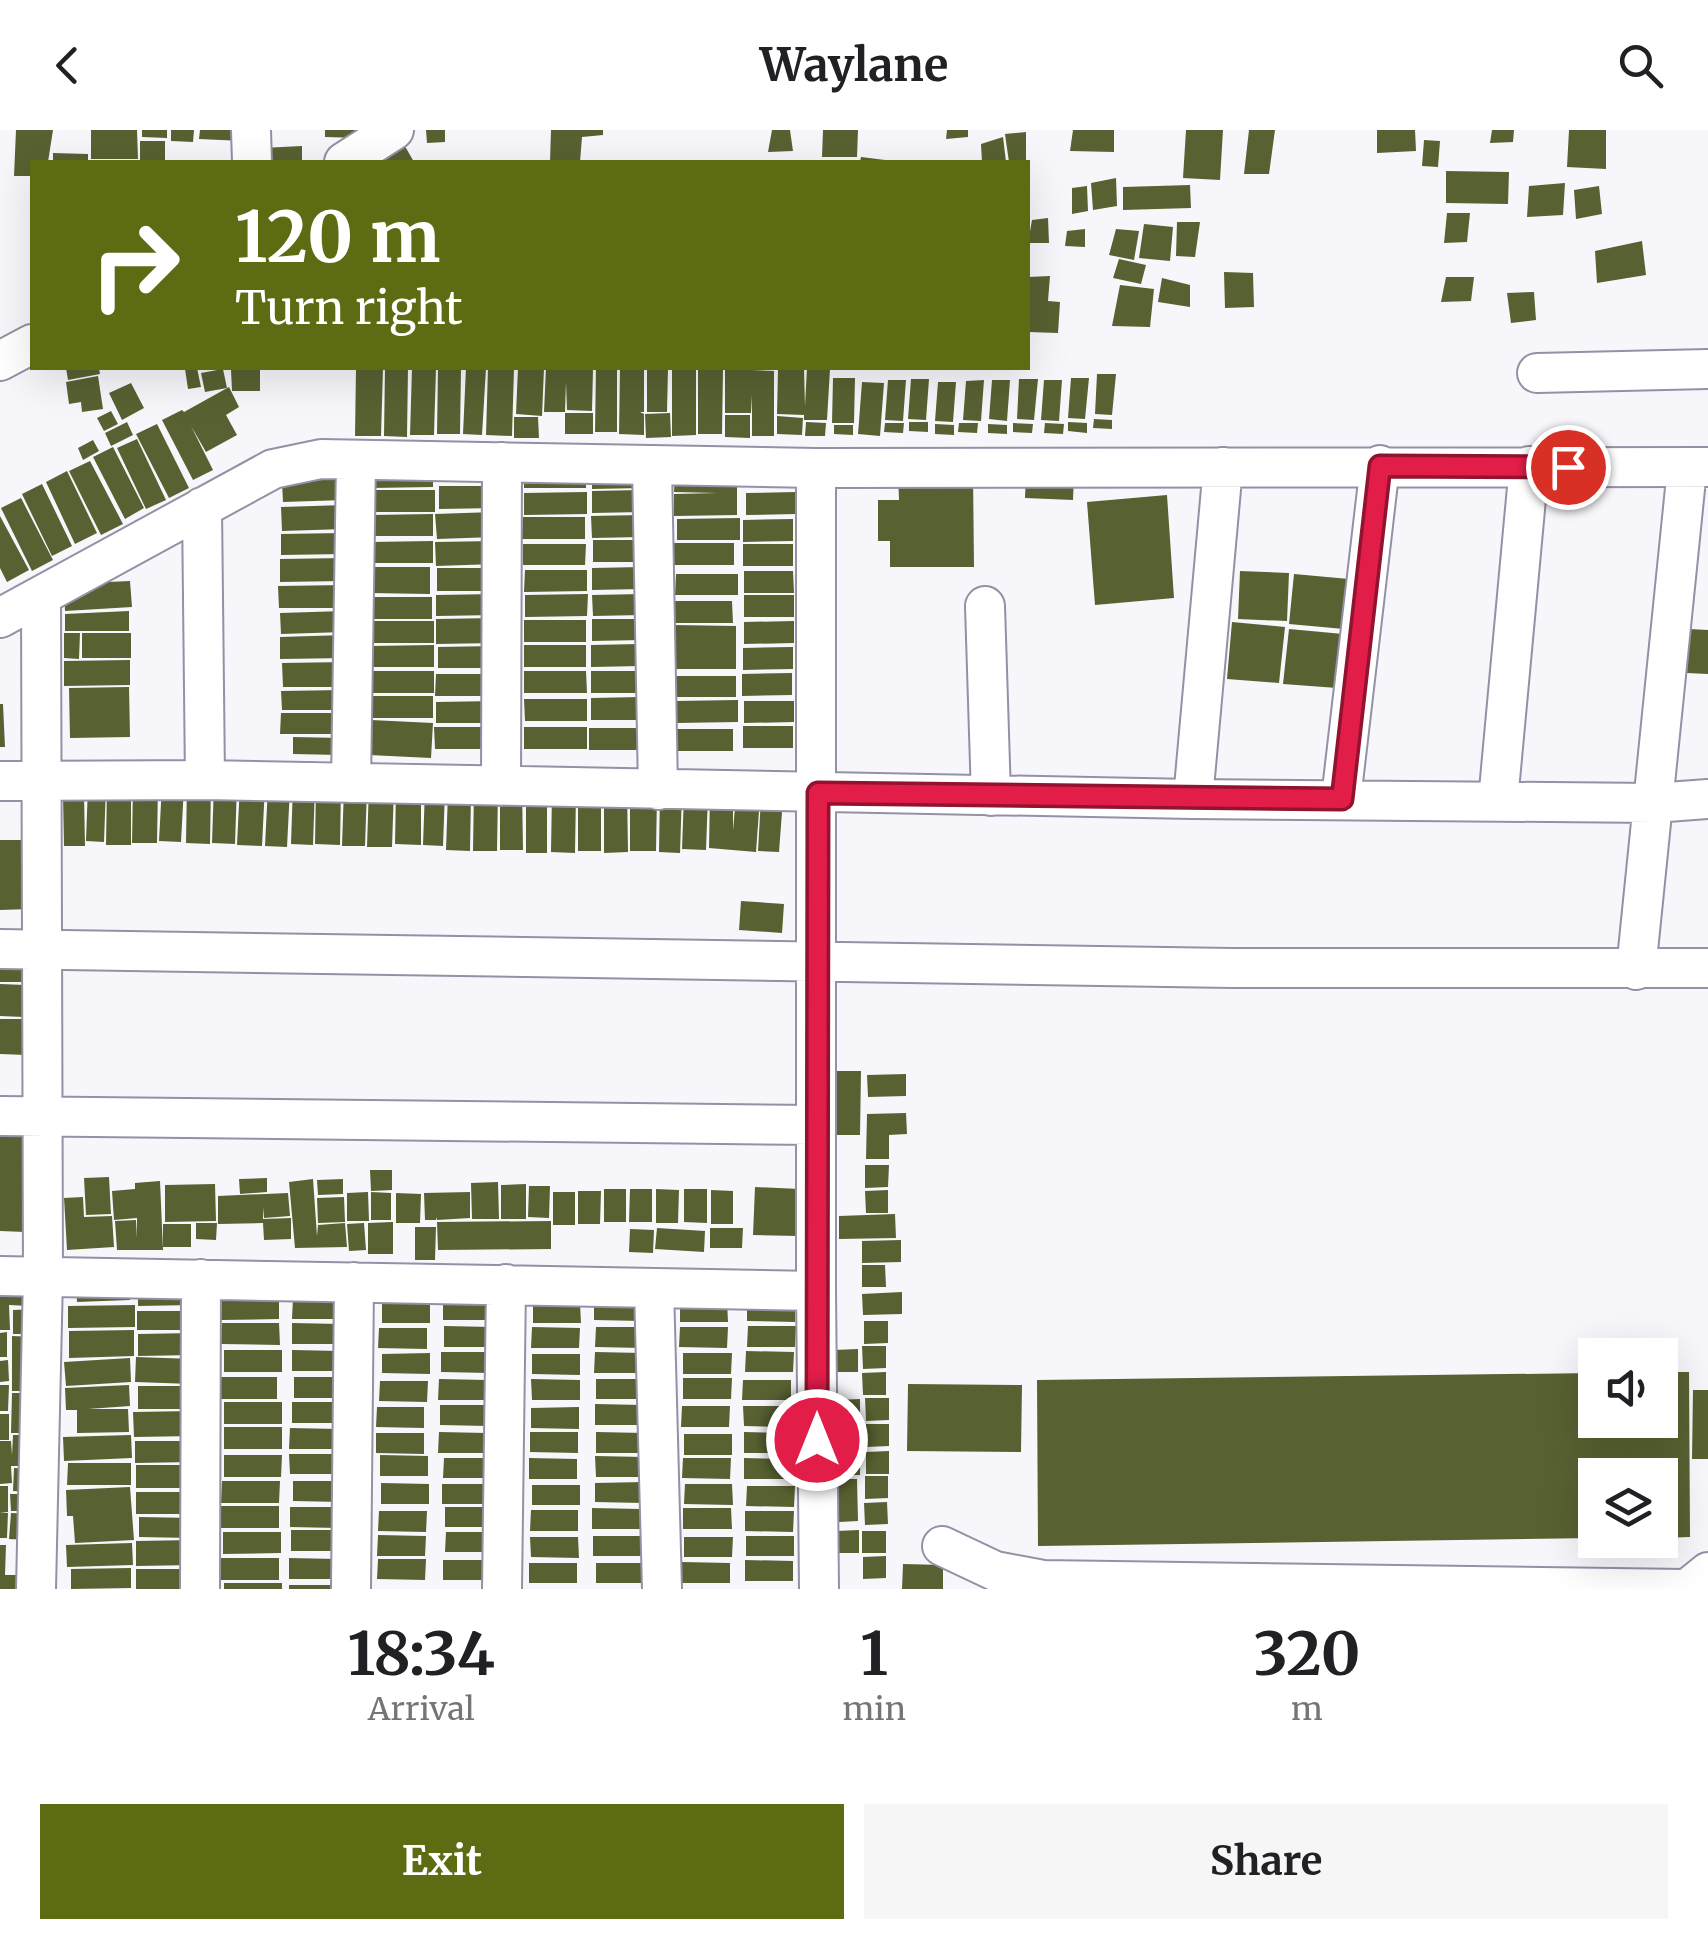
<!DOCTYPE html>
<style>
body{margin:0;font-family:Merriweather,serif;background:#f6f6f6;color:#202124;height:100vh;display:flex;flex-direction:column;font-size:38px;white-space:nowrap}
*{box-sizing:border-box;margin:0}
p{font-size:32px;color:#757577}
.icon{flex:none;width:55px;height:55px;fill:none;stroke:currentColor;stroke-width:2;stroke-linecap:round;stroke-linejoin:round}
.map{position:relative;height:1459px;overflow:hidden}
.drawer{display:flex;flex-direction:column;background:#fff;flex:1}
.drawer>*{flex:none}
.guide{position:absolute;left:30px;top:30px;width:1000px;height:210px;border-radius:0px;box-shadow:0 10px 40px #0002;background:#5d6b13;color:#fff;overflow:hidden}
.buttons{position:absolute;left:1578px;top:1208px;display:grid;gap:20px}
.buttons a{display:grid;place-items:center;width:100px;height:100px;border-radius:0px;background:#fff;box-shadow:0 10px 40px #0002;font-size:50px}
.pin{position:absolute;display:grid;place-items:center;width:85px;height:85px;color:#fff;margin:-42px;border:5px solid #fff;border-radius:50%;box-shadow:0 2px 10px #0007}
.me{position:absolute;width:110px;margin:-55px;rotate:0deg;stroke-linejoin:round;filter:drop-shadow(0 0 8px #0008)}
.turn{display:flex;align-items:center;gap:35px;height:210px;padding:0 40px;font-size:45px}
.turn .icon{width:130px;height:130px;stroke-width:2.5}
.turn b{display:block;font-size:70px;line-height:85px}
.eta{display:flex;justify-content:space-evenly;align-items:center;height:170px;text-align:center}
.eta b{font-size:60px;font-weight:700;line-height:70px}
.primary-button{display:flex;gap:20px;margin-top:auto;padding:20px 40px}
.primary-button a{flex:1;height:115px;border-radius:0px;background:#5d6b13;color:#fff;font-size:40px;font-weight:700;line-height:115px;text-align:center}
.primary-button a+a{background:#f6f6f6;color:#202124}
header{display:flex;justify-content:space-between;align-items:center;height:130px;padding:0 40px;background:#fff;font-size:45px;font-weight:700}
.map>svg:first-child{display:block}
.building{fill:#576131}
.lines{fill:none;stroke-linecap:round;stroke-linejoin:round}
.minor-casing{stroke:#9490a5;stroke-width:42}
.minor{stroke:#fff;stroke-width:38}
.route-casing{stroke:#92132f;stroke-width:25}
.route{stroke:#e11d48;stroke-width:18}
</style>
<header><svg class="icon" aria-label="back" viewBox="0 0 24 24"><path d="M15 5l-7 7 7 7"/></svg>Waylane<svg class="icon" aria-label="search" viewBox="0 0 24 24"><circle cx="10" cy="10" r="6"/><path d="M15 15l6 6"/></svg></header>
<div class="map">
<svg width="1708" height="1459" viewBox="0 0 1708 1459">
<rect width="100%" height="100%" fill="#f7f7fb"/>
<path class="building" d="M16 0H53L48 32H32V46H14Z
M91 0H137L138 29H91Z
M142 0H167V8L142 7Z
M171 0H194L193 12 171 11Z
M200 0H243V11L199 9Z
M325 0H360L359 8 325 7Z
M426 0H445V12L427 13Z
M551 0H603V5L582 7 580 32H550Z
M772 0H790L793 21 768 22Z
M823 0H858L857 27H822Z
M947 0H968V7L946 9Z
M1073 0H1114V22L1070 21Z
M1186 0H1223L1220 50 1183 48Z
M1249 0H1275L1269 44H1244Z
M1377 0H1415L1416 21 1377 23Z
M1492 0H1514L1513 12 1490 13Z
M1569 0H1606V39L1567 37Z
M1026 2V32H1009L1005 4Z
M1003 7 1006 32H982L981 14Z
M1424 10 1440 11 1438 37 1422 36Z
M140 11H165V32H140Z
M402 11 414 32H387L382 22Z
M302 16V32H263L262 18Z
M53 23 88 24V32H53Z
M861 27 885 30V32H860Z
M1446 41 1509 42 1508 74 1446 73Z
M1116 48 1117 76 1093 80 1091 53Z
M1565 53 1563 85 1527 87 1529 56Z
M1190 55 1191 78 1123 80V57Z
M1087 56 1088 81 1072 84V58Z
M1599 56 1602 84 1576 89 1574 60Z
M1447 83H1470L1467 112 1444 113Z
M1048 88 1049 113H1028L1032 90Z
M1177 92H1200L1195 127 1176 126Z
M1144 94 1173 97 1170 131 1139 128Z
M1085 99V117L1065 116 1067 101Z
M1116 99 1139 101 1134 130 1109 125Z
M1642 111 1646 145 1597 153 1595 121Z
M1119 129 1146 135 1141 154 1113 148Z
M1224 142 1253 143 1254 177 1225 178Z
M1050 146 1048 171 1060 172 1058 203 1028 202V147Z
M1446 147H1474L1471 171 1441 172Z
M1162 148 1190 155V177L1158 172Z
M1120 155 1154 159 1150 197 1112 196Z
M1534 162 1536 190 1511 193 1507 163Z
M66 238H99L100 244 68 250Z
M197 238 201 257 188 259 185 239Z
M356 238H383L381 306H355Z
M385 238H408L407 307 384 306Z
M412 238H436L434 305H410Z
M438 238H461L460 304H437Z
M466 238H486L482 305 463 304Z
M488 238H514L512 306 486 305Z
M518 238H544L542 286 516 284Z
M546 238H593L592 281 567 280 566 252 565 282H544Z
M596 238H617V302H595Z
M620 238H644V282H640L644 284V305L619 304Z
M647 238H668L667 282H647Z
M672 238H696V305L672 306Z
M698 238H723L722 304H698Z
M807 238 830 239 827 290H804V285L777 284 778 239H804L805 276Z
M223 239 227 258 205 262 201 243Z
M725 239 774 241V306H752V265L751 283H725Z
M231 240H260V261H232Z
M1097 244H1116L1112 285 1095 284Z
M98 246 103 279 82 282 81 272 69 274 66 252Z
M833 248H855L854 293H832Z
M1071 248H1089L1085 289 1068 288Z
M911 249H929L926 290 908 289Z
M1019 249H1038L1034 290 1017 289Z
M888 250H906L903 291 885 290Z
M984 250 981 291 963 290 966 251Z
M992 250H1010L1007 291 989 289Z
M1044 250H1062L1059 291 1041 290Z
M862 252 884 253 880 306 858 304Z
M938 252H956L953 292 935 291Z
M131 253 144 278 122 290 109 263Z
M229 257 239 277 226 285 237 305 206 322 191 296 213 340 193 350 162 290 182 280 184 282Z
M111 281 118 294 104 301 97 288Z
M565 283H593V304H565Z
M670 283 671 307 646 308 645 284Z
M725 285H750V308L725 307Z
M777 286 803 288 802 305 777 304Z
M514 287H538L539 308H514Z
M1094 289 1112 290V299L1093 298Z
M127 292 133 305 111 316 105 303Z
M806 292 826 293 825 306H805Z
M909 292H928V302L909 301Z
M1068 292 1087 293V303L1068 301Z
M885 293H904L903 303 884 302Z
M959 293H978L977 303 958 302Z
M1013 293 1033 294 1032 303 1013 302Z
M1045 293 1064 294 1063 304 1044 303Z
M157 294 189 358 169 368 136 304Z
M935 294 954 295V305L935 304Z
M988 294 1007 295V304L988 303Z
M834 295H853V305L834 304Z
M137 309 166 370 146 379 117 318Z
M93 310 99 321 83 330 78 318Z
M113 317 144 378 125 389 93 327Z
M90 331 123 394 101 405 69 341Z
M371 336H433V357L370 358Z
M524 336H586V358H524Z
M592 337H642V358L592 359Z
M675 340H737V385L674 386V364L718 363 674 362Z
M67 341 97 403 75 414 46 352Z
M973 342 974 437H890V411H878V370H899L898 343Z
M1026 343 1074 344 1073 370 1025 368Z
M344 349 345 370 283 372 282 352Z
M42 354 72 416 52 426 22 364Z
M439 356H497V378L439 379Z
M373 360H435V382H372Z
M642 360V382L592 383V361Z
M587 362V384L524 385V363Z
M796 362V384L746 385V363Z
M1167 365 1174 468 1095 475 1087 372Z
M21 368 53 430 32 441 1 378Z
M345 375V399L282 401 281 377Z
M494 382 495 407 437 409 435 384Z
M433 384V406H370L371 385Z
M641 385V407L592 408 591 386Z
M0 386 29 440 7 452 0 438Z
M523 387H585V409H522Z
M740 388V410H677V389Z
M793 389V411L743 412V390Z
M343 403 344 424 281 425V404Z
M593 410H643V432H593Z
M433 411V433H371V412Z
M495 411 496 434 436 436 435 412Z
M672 413H734V435H672Z
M523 414H586L585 435H523Z
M743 414H793V436H743Z
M344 428V451L280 452V429Z
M369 437H430V464L369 463Z
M642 437V459L592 460V438Z
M437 438H497V461H437Z
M525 440H587V461L524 462Z
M744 441H793L794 463H744Z
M1240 441 1289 443 1287 491 1238 489Z
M676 444H738V465H675Z
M1294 444 1349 449 1344 499 1289 494Z
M130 451 132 477 65 481 64 454Z
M345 455V478H279L278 456Z
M497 464V485L436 486V465Z
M588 464 587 486 525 487V465Z
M642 464V485L593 486 592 465Z
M744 465H794V487H744Z
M369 467H432V489H369Z
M670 471H732L733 493H670Z
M129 481V501H65V484Z
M344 481V502L281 504 280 483Z
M496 488V513L436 514V489Z
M592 489H641L642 510 592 511Z
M524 490H586V512H524Z
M372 491H434V513H372Z
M794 491V513L744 514V492Z
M1232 492 1285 497 1279 553 1227 549Z
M673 495 736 496V539H674Z
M1289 499 1343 504 1337 558 1283 554Z
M1689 499 1708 500V544L1687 543Z
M64 503H80L79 529 64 528Z
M82 503H131V528H82Z
M345 505 346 528 280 529V507Z
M640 514 641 536 591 537V515Z
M434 515V537H372V516Z
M524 515H586V537H524Z
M497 516V538H438V517Z
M793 517V539L743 540V518Z
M130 530V555L64 556V531Z
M348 532 347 557H283L282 533Z
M371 541H434V563H371Z
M524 541H586L587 563H524Z
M591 541H640L641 563H591Z
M792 543V565L742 566V544Z
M436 544H498V566H435Z
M674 546H736V567H674Z
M129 557 130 607 70 608 69 558Z
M343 560V580H282L281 561Z
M372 566H433V588H372Z
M641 567V590H591V568Z
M524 569H587V591H525Z
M738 570V592L676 593 675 571Z
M498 571 499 593H436V572Z
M744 571H794V592L744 593Z
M0 574H3L5 617H0Z
M281 583H342V604H280Z
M371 590 433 593 431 628 369 625Z
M743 596H793V618H743Z
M434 597H497V619H435Z
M524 597H587V619H524Z
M589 598H638L639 620H589Z
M670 599H733V621H671Z
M293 607 342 608 340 625 293 624Z
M187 653H211L210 714 186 713Z
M133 654H158L157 713H132Z
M214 654H237L235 714 212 713Z
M240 654 265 655 262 716 237 715Z
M162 655 184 656 181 712 159 711Z
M293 655H315L313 715 291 714Z
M88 656H106L104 712 86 711Z
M107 656 131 657V715H106Z
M316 656H341L340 715 315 714Z
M369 656 394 657 392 717H367Z
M268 657 290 658 287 717 265 716Z
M500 658H522L523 720H500Z
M344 659H367L365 716H342Z
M396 659H421V715L395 714Z
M474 659H498L497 721H473Z
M526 659H547V723H526Z
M425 660 445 661 443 716 423 715Z
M578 660 601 661V721H578Z
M604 661H627L628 722 604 723Z
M552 662H576L575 723 551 722Z
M660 662H682L680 723 659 722Z
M448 663 471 664 470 721 446 720Z
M84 664 85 716H64L63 665Z
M710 664H733V701L736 665 760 667 756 722 709 718Z
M630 665H657L656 721H630Z
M684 665H708L706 720 682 719Z
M761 668 783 669 779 722 758 721Z
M0 710H30L31 779 0 780Z
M741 771 784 774 782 803 739 800Z
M0 826H23V852H0Z
M0 854 25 855 24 887 0 886Z
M0 889H26V925L0 924Z
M837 941H861L860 1005H836Z
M906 944V966L868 967 867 945Z
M906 983 907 1004 889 1005V1029H866L867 984Z
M0 988 28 989 25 1102 0 1101Z
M865 1035H889L888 1057 865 1058Z
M370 1040H392V1060L371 1061Z
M109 1047 111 1084 86 1085 84 1048Z
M267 1048V1062L240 1064 239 1049Z
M313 1049 317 1106 318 1095 345 1093 347 1117 295 1118 289 1052Z
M343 1049V1064L318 1065 317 1050Z
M160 1051 163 1120H117L115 1091 136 1090 137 1108V1088L114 1090 112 1061 135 1059V1053Z
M498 1052 499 1089H472L471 1053Z
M215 1054 216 1091 165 1092V1055Z
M526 1054V1089H501V1055Z
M529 1056H550L549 1088 528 1087Z
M755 1057 800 1059 798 1106 753 1105Z
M604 1059H626V1092H604Z
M630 1059H652V1092H629Z
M656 1059 679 1060 678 1093H656Z
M684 1059H707V1093L684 1092Z
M711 1060 733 1061V1094H711Z
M888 1060V1083H866L865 1061Z
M578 1061H601L600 1094H578Z
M368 1062 369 1091H347V1063Z
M371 1062 391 1063V1090H371Z
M470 1062V1088L437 1090 436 1087V1090H425L424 1063Z
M553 1062H575V1095H553Z
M288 1063 290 1086 264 1088 263 1077V1089L291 1088V1109L264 1110 263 1093 218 1094V1066Z
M396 1063 421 1064 420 1093H396Z
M83 1067 84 1087 112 1086 114 1117 67 1120 64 1068Z
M344 1067 345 1092 318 1093 317 1068Z
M895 1084 896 1108 839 1109V1086Z
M551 1091V1119L438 1120 437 1092Z
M393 1092V1124H368V1093Z
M196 1093H217L216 1110 196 1109Z
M364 1093 366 1120 349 1121 347 1094Z
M163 1094H191V1117H163Z
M415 1097H436L435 1130H415Z
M657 1098 705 1101 704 1122 655 1119Z
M710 1098H743L742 1118H710Z
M630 1099 654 1100 653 1123 629 1122Z
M901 1110V1132L862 1133V1111Z
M862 1135H885L886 1157H862Z
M0 1149H30L29 1176 9 1175 10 1200H0Z
M129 1150 130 1170 77 1172 76 1152Z
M138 1153H194V1175L138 1176Z
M902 1162V1184L863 1185 862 1164Z
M222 1168H279V1189L221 1190Z
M293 1168H341L340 1189H292Z
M443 1170H491V1190H443Z
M594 1170H642V1191L594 1190Z
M680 1171H727L728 1192H680Z
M747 1171H795V1192L747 1191Z
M382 1172 430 1173V1193H382Z
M533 1172 580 1173 581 1193H533Z
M135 1175V1197L68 1198V1176Z
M35 1179 36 1204H13V1180Z
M137 1181H193V1200H137Z
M864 1191H888V1213L864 1214Z
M222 1193H279L280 1215 221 1214Z
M292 1193 340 1194V1214H292Z
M444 1196 492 1197V1217H444Z
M748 1196H796L795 1217H747Z
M532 1197 580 1198 579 1218H531Z
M596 1197H644L643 1218 595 1217Z
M680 1197H728L727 1218 679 1217Z
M379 1198H427V1219L378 1218Z
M134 1200V1226L69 1228V1201Z
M7 1202V1227H0V1203Z
M194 1203V1225L138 1226V1204Z
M12 1206 36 1207 35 1261H12Z
M862 1216H886V1238L863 1239Z
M858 1219V1242H835L834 1220Z
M224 1220H282V1242H224Z
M292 1220 340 1221V1241H292Z
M746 1221 794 1222 793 1242H745Z
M441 1222H489V1243L441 1242Z
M595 1222 642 1223V1243H594Z
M430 1223V1244L382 1243V1224Z
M683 1223H732L731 1244H683Z
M532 1224H580V1245L532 1244Z
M136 1227 193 1229 192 1254 135 1252Z
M130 1228 131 1252 66 1256 64 1232Z
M8 1230 9 1251 0 1252V1231Z
M886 1242V1265H863L862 1243Z
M1660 1242H1689L1690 1407 1660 1408V1345H1595V1408L1038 1416 1037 1250 1595 1243V1290H1660Z
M219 1247H277V1269H220Z
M294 1247H342V1268H294Z
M683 1248H732L731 1269H683Z
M439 1249 487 1250V1270H438Z
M531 1249 580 1250V1270H532Z
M596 1249H644V1269H596Z
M743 1250H791V1270H742Z
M380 1251H428L427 1272 379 1271Z
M908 1254 1022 1255 1021 1322 907 1321Z
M0 1255H9L8 1281H0Z
M129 1255 130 1276 88 1279H128L129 1302 77 1303V1280H66L65 1258Z
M138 1256H195L194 1279H138Z
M1693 1260H1708V1329H1692Z
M12 1263H34L35 1303H11Z
M865 1268H889V1290L866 1291Z
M860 1269V1291L836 1292V1270Z
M224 1272H282V1294H224Z
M292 1272H340V1293H292Z
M595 1274 643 1275V1295H595Z
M440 1275H488V1296L440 1295Z
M682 1276H730L729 1297H681Z
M743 1276H791L792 1297 744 1296Z
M377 1277H424V1298L376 1297Z
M579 1277V1299L531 1298V1278Z
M193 1281 194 1306 134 1307 133 1282Z
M0 1284H9V1310H0Z
M866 1294H889V1316L866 1317Z
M224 1297H282V1319H224Z
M290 1298 338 1299 337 1319H289Z
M439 1302 487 1303 486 1323H438Z
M530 1302H578V1323L530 1322Z
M596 1302 644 1303V1323H596Z
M744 1302 792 1303V1323H744Z
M376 1303H424V1324L376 1323Z
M684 1304H732V1325H684Z
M13 1305H33V1336H11L12 1353 0 1354V1311H11L12 1325Z
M131 1305 132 1328 64 1331 63 1307Z
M135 1311H192V1332L135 1333Z
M889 1321V1344H866V1322Z
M836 1322H860V1345H837Z
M289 1324H338L337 1344H290Z
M224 1325H282L281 1347H224Z
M380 1325 428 1326V1346H380Z
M595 1326 644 1327V1347H596Z
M444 1328H492V1348H443Z
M529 1328 577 1329V1349H529Z
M683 1328H731L730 1349 682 1348Z
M744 1328 792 1329V1349H744Z
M68 1333H131V1355H67Z
M136 1335H194V1358H136Z
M14 1338 33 1339V1362L13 1361Z
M865 1346H888V1368L865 1369Z
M838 1349H857L858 1391 839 1392Z
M222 1351H280L279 1373H221Z
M293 1351H341V1372L293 1371Z
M644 1352 643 1373 595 1372V1353Z
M381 1353 429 1354V1374H381Z
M442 1354H490V1374H442Z
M685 1354H732L733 1375 684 1374Z
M532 1355H580V1375H532Z
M0 1356H8V1382H0Z
M747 1356H795L794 1377 746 1376Z
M130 1357 134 1410 75 1413 73 1386H67L66 1360Z
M136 1362H192V1384H136Z
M10 1364H31V1381H11Z
M887 1372 888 1394 865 1395 864 1373Z
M221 1376H279V1398H221Z
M290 1377H338V1398L290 1397Z
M445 1377H494L493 1397H445Z
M592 1378 640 1379V1399H592Z
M683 1378H731L732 1399H683Z
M531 1380H578V1401H530Z
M379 1381H427L426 1402 378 1401Z
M745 1381H794L793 1402 745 1401Z
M0 1382 8 1383 7 1408H0Z
M11 1383 32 1384 31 1410 9 1409Z
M139 1387 193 1388 192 1408 139 1407Z
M291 1400H339L340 1421H291Z
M859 1400V1423H836V1401Z
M862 1401H886V1423H862Z
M223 1402H281V1423L223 1424Z
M446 1402H494L493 1422H445Z
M378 1405 426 1406 425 1426H377Z
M593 1406H641V1426H593Z
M746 1406H794V1426H746Z
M530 1407H578L579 1428 531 1427Z
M684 1407H733L732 1427H684Z
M194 1410V1435L136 1436V1411Z
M132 1413 133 1435 67 1437 66 1415Z
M0 1415H6L5 1445H19V1459H0Z
M886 1426V1448L863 1449V1427Z
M221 1428H279V1450H221Z
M289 1428 337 1429V1449H289Z
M378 1429H426L425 1450 377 1449Z
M443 1430H491V1450H443Z
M745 1430 793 1431V1451H745Z
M682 1432 730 1433V1453H682Z
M529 1433H577V1453H529Z
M596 1433H644V1453H596Z
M903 1434 943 1435V1459H902Z
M131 1438V1458L71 1459V1439Z
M136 1439H192V1459H136Z
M224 1453H282V1459H224Z
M289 1455H337V1459H289Z"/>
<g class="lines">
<defs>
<path id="minor" d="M251 0 252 32
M344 32 394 0
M0 231 32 214
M1537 243 1708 239
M652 335 658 660
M816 338V1161L819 1459
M202 377 205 650
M985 476 991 666
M0 488 273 339 321 329 816 338 1708 337
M0 651 205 650 1193 669 1654 673 1708 669
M351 653 356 330
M501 656 502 332
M1193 669 1223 337
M1341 669 1380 335
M1498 671 1529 336
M0 819 1233 838H1708
M1636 840 1687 339
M0 986 816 995
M0 1146 816 1161
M654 1158 662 1459
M942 1416 995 1441 1043 1450 1687 1459 1708 1442
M36 1459 43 1146 41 466
M200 1459 201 1149
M351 1459 354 1152
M502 1459 506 1154"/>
</defs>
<use href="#minor" class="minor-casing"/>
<use href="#minor" class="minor"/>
</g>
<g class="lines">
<defs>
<path id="route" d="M817 1310 818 663 1342 669 1380 336 1568 337"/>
</defs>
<use href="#route" class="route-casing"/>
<use href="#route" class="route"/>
</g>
</svg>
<div class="buttons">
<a><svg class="icon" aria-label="sound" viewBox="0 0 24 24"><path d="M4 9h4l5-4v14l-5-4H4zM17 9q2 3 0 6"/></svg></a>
<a><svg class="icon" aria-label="layers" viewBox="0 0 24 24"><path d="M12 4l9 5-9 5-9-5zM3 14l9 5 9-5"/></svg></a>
</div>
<div class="pin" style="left:1568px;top:337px;background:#d93025"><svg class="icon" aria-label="arrive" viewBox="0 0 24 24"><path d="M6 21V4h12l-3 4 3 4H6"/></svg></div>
<svg class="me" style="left:817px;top:1310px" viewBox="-20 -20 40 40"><circle r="17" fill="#e11d48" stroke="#fff" stroke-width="3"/><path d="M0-11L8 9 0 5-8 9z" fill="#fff"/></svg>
<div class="guide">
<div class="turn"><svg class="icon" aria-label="right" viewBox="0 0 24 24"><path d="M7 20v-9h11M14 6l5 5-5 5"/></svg><div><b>120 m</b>Turn right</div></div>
</div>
</div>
<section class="drawer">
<div class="eta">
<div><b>18:34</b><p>Arrival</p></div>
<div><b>1</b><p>min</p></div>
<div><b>320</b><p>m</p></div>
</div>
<div class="primary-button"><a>Exit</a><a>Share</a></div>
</section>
